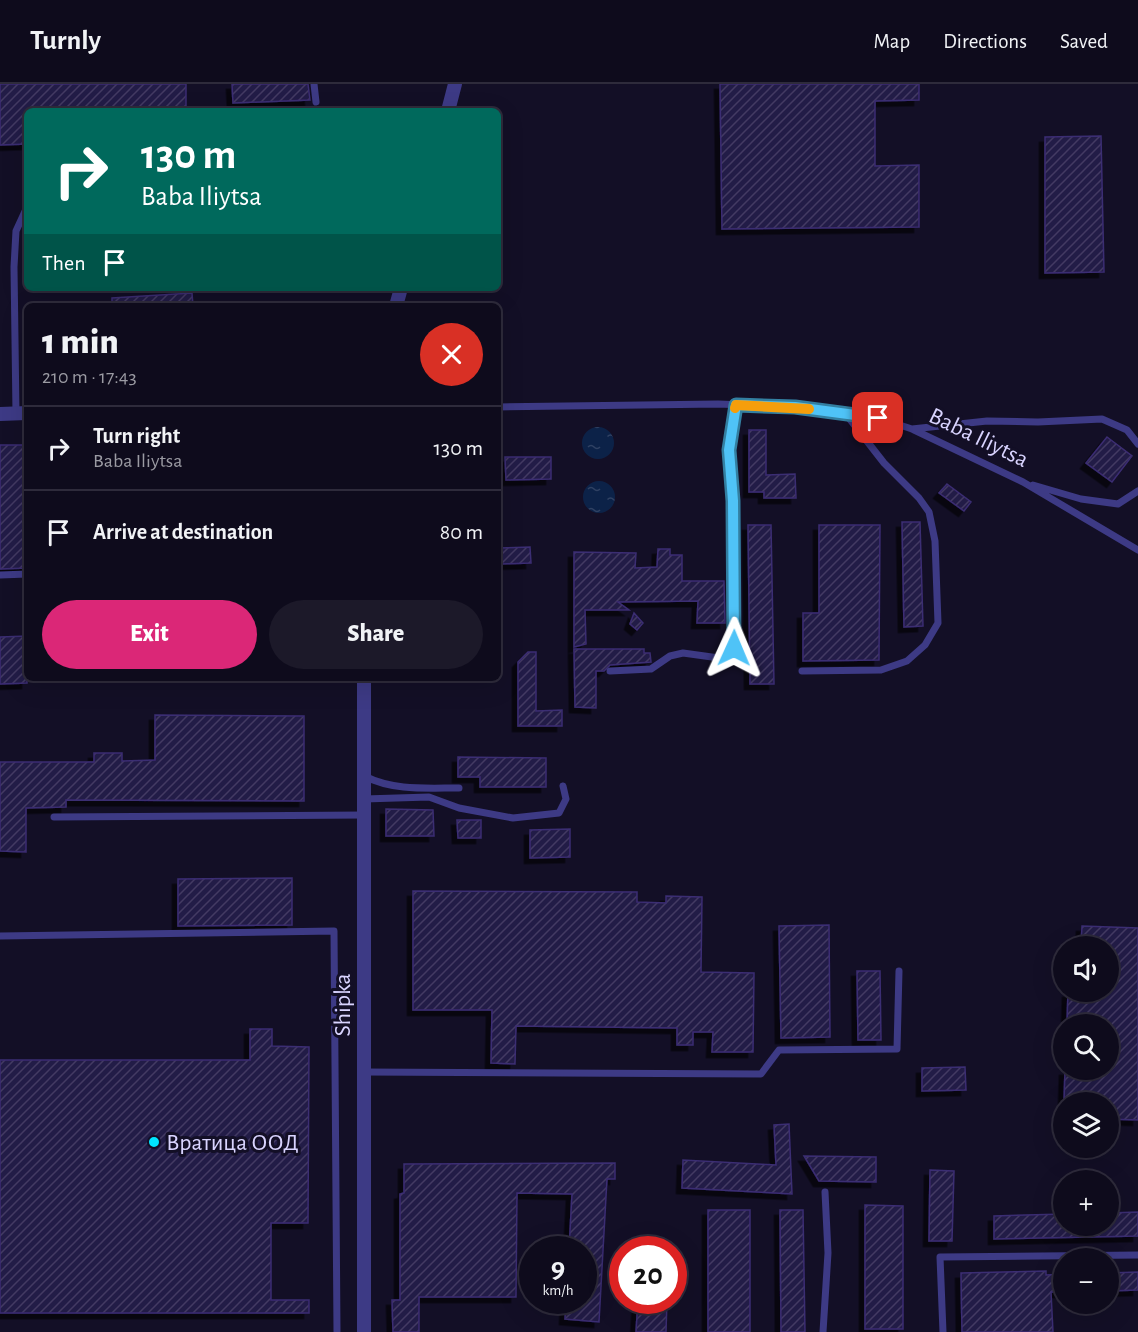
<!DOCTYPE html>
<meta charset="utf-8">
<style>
body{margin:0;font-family:"Alegreya Sans",sans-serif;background:#1c1929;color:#f1f3f6;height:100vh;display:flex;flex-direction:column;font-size:22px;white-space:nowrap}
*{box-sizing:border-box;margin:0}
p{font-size:20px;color:#9b9ba3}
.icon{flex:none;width:33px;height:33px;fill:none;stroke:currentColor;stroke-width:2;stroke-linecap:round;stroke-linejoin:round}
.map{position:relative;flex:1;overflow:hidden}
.panel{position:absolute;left:24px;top:219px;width:477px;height:378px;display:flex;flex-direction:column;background:#0e0b1c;border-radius:9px;box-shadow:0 6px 24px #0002,0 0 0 2px #2e2b3b}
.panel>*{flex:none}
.banner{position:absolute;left:24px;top:24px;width:477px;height:183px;border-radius:9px;box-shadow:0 6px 24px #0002,0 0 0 2px #2e2b3b;background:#00695c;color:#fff;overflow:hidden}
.controls{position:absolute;left:1053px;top:852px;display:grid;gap:12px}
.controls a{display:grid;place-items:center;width:66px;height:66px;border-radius:50%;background:#0e0b1c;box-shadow:0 6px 24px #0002,0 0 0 2px #2e2b3b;font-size:30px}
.speed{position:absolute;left:519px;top:1152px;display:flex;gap:12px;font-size:30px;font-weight:700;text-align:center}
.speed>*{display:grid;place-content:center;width:78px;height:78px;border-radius:50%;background:#0e0b1c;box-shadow:0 6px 24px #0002,0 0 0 2px #2e2b3b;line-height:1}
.speed small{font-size:15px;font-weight:400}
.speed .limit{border:9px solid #d22;background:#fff;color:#111}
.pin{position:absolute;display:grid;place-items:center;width:51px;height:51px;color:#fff;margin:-26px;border-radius:12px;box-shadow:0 3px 9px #0006}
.me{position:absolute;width:66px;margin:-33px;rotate:1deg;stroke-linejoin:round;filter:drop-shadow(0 0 4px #0008)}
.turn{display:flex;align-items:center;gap:21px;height:126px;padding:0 18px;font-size:27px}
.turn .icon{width:78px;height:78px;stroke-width:2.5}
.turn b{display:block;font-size:42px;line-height:51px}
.then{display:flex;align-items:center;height:57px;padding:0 18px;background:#0003;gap:12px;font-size:22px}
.round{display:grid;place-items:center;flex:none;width:63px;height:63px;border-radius:32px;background:#1c1929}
.head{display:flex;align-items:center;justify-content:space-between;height:102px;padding:0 18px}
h1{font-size:36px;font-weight:800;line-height:45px}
.cta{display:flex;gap:12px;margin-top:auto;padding:12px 18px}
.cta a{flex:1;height:69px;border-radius:36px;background:#db2777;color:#fff;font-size:24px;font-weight:800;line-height:69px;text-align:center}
.cta a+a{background:#1c1929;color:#f1f3f6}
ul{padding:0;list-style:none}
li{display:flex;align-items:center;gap:18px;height:84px;padding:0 18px;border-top:2px solid #2e2b3b}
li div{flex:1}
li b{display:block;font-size:22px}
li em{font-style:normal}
header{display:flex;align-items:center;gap:36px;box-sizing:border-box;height:84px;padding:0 30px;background:#0e0b1c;border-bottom:2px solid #2e2b3b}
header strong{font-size:28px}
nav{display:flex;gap:33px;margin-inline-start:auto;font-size:21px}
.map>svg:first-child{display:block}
.water{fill:url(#water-ripples)}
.building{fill:url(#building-hatch);stroke:#3b2d73;stroke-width:1.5;filter:url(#shadow)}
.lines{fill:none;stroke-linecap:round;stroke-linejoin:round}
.lane{stroke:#3d3a85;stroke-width:7}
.street{stroke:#3d3a85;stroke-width:14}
.route-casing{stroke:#337fa1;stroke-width:15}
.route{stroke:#4fc3f7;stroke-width:10}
.slow{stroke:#f59e0b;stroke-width:10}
.poi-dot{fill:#00e5ff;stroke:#130f26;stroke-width:2}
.labels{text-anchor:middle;stroke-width:6;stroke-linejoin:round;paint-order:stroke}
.street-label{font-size:24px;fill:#d9d4ff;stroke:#130f26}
.poi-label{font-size:24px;fill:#d9d4ff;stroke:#130f26;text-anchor:start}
</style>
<header>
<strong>Turnly</strong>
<nav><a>Map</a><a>Directions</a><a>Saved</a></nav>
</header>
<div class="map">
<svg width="1138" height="1248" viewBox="0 0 1138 1248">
<defs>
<pattern id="water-ripples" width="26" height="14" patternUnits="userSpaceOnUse" patternTransform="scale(1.5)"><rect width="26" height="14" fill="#0c2248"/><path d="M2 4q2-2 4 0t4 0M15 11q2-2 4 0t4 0" fill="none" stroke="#2f4163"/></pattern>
<pattern id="building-hatch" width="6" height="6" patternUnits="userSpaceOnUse" patternTransform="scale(1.5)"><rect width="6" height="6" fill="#241b47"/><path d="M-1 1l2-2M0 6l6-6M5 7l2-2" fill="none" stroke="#433b63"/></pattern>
<filter id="shadow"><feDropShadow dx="-5.5" dy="5.5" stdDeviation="0" flood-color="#0009"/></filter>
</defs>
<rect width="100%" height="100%" fill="#130f26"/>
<path class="water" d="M582 359a16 16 0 1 1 32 0a16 16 0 1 1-32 0Z
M583 413a16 16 0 1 1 32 0a16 16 0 1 1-32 0Z"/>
<path class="building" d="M0 0H186V27H27V60L0 61Z
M232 0H308L310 16 233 19Z
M720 0H919V16L875 17V82L919 81V143L722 145Z
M1101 52 1104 188 1045 189V53Z
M192 209 193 222H112V214Z
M749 346H766V391L795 390 796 414H764V408H749Z
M1107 353 1132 372 1112 398 1086 379Z
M0 361H27V484L0 485Z
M505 373H551V395L506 396Z
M947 400 971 418 964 427 939 409Z
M902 438H920L923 542 904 543Z
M748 441H771L774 600H750Z
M819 441H880L879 576 803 577V529H819Z
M530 463 531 479 498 480V464Z
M658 465H670V471H682V497H724L725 539H697L698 517 618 518 629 526H585L586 560 574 563V468L636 469 635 484 657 483Z
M634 529 643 539 637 546 630 540Z
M27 552V599L0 600V553Z
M574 565H644V569H650L651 578 610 581 604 587H596V624L575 623Z
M528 568H536V627L562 626V642H518V578Z
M155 631 304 632V717L66 716V723L26 724V768L0 767V678H94V669H122V677L155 676Z
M458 673 546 674V703H480V693H458Z
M386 725 433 726 434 752H386Z
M457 736H481V754H458Z
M570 745V773L530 774V746Z
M292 794V841L178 842V795Z
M413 807 637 808V818L666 819V812L702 813 701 888 754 889 753 968H712L713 948H693V961H677V944L516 942 515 980 491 979 492 926H413Z
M829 841 830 953 781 954 779 842Z
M1082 842 1138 844V1036L1108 1035V1018H1064L1065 986H1108V940H1067L1068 908H1108V862H1081Z
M857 887H880L881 956H858Z
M250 945H272V962L309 963 308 1139H271V1216H309V1229H0V976H250Z
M965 983 966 1006 922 1007V984Z
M789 1040 792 1110 682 1104 683 1076 776 1081 774 1041Z
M804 1072 876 1073V1098L819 1097Z
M615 1079V1095H607L599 1238 565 1235 566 1216H584V1166H569L572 1110 517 1109 516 1213H419V1248H393L392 1216H400V1110L404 1109V1080Z
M930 1086 954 1087 952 1157H929Z
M865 1121 903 1122V1245H865Z
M708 1126H750V1248H708Z
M780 1126H803L805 1248H781Z
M1138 1128V1152L994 1155V1132L1064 1130V1142H1108V1129Z
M1046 1187V1191L1064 1190V1208H1051L1053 1248H962L961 1189Z
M1138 1188V1206L1108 1207V1189Z
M638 1216H667L666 1248H636Z"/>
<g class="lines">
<path class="lane" d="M314 0 316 18
M498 323 718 320 795 323 878 334 912 345 1023 398 1138 466
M16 329 14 183 16 147 27 123
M912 345 987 337 1038 338 1102 335 1127 346 1138 360
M1033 401 1081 415 1118 420 1138 407
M0 491 27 490
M610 587 651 585 670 572 683 569 719 574 734 564 733 417 729 366 736 321
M802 587 881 586 907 577 925 561 938 539 935 457 929 428 919 414 884 379 845 329
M255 594H294
M364 692C394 707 426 704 459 704
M364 715 429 713 459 724 513 734 559 729 566 715 563 702
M54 733 364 731
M0 852 334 847 337 1247
M364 988 761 990 779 966 897 965 899 887
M823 1248 828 1169 825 1108
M943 1248 940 1173 1138 1171"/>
<path class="street" d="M448 27 455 0
M396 222 401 204
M0 330 27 329
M364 594V1248"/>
</g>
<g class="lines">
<defs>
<path id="route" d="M734 564 733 417 729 366 736 321 795 323 878 334"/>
</defs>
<use href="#route" class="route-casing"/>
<use href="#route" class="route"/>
<path class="slow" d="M735 324 736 321 809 325"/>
</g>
<circle class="poi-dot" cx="154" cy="1058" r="6"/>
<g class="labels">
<g class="street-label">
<text transform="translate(979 353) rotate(26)" y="8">Baba Iliytsa</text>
<text transform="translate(342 921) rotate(-90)" y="8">Shipka</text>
</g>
<g class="poi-label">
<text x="166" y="1066">Вратица ООД</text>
</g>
</g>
</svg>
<div class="controls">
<a><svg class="icon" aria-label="sound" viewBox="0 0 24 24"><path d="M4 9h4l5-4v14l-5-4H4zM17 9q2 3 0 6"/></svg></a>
<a><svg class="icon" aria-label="search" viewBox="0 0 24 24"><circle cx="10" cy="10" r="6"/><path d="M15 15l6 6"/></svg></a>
<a><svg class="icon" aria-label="layers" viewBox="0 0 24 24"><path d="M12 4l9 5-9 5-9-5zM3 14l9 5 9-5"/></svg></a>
<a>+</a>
<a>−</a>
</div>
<div class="speed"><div>9<small>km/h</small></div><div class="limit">20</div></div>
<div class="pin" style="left:878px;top:334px;background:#d93025"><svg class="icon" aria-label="arrive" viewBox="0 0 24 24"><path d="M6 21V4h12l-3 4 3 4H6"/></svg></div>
<svg class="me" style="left:734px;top:564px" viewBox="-20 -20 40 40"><path d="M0-17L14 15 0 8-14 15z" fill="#4fc3f7" stroke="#fff" stroke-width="4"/></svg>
<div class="banner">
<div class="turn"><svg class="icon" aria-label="right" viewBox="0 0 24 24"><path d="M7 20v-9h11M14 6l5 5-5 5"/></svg><div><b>130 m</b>Baba Iliytsa</div></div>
<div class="then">Then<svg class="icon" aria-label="arrive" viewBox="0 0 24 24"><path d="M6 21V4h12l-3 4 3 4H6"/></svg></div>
</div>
<section class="panel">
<div class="head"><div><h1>1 min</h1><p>210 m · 17:43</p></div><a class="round" style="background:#d93025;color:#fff"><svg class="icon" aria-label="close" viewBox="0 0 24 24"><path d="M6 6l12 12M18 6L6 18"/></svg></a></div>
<ul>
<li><svg class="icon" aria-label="right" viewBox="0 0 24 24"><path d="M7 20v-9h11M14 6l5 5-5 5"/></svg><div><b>Turn right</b><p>Baba Iliytsa</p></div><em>130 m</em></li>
<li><svg class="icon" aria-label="arrive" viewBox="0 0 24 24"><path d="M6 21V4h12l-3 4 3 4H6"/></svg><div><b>Arrive at destination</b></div><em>80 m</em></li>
</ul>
<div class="cta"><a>Exit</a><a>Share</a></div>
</section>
</div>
